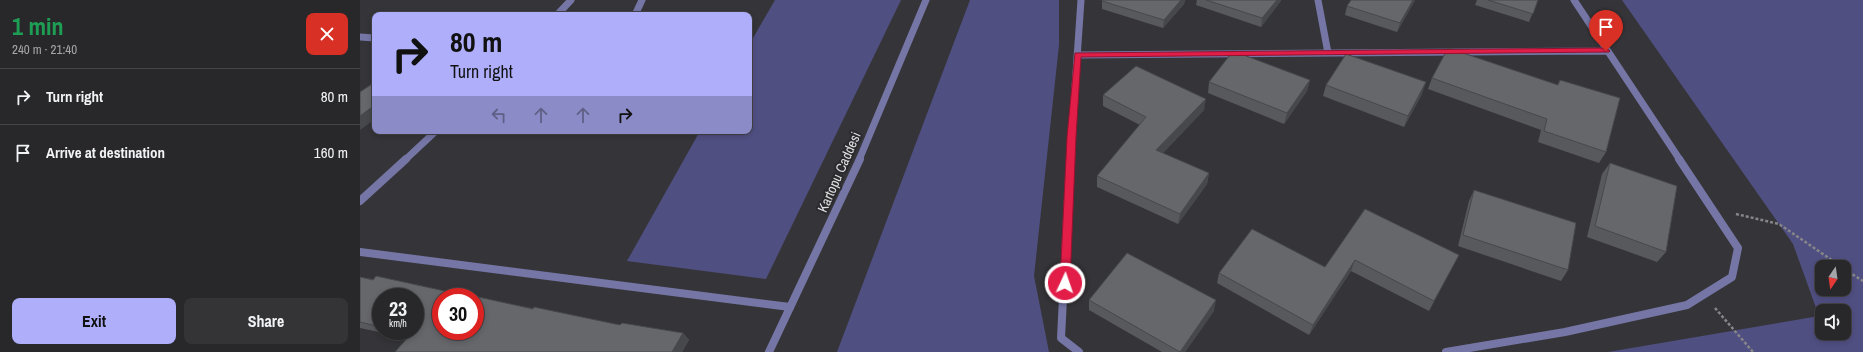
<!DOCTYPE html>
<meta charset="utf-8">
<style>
body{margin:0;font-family:"Archivo Narrow",sans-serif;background:#343437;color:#f1f3f6;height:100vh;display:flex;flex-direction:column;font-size:15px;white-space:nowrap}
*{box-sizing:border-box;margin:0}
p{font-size:13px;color:#a5a6a9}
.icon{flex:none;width:22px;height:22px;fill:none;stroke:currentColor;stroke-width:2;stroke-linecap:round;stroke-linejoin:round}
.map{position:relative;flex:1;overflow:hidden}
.drawer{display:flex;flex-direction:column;background:#28282b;width:360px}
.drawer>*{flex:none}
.banner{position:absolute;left:12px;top:12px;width:380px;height:122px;border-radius:8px;box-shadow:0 2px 6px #0003,0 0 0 1px #444447;background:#aeaefb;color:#111;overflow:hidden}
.needle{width:26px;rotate:193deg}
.fabs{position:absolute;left:1455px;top:260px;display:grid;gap:8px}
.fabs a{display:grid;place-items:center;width:36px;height:36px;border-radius:8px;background:#28282b;box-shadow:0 2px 6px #0003,0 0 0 1px #444447;font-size:20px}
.speed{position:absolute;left:12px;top:288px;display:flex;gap:8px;font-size:20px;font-weight:700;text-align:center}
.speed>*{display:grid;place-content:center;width:52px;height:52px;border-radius:50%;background:#28282b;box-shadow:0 2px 6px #0003,0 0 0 1px #444447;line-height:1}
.speed small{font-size:10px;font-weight:400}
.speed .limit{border:6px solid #d22;background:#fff;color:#111}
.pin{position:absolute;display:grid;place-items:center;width:34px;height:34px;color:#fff;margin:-41px -17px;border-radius:50% 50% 50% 0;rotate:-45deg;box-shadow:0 0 4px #0007}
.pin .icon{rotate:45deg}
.me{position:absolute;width:44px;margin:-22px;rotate:3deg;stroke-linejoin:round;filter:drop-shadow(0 0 3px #0008)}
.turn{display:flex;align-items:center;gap:14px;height:84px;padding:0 12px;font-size:18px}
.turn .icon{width:52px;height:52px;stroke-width:2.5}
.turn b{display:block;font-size:28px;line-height:34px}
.lanes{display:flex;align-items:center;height:38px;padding:0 12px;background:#0003;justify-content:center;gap:20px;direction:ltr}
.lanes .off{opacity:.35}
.round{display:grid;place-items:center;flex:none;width:42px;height:42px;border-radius:8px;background:#343437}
.head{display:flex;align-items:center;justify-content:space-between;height:68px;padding:0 12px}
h1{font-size:24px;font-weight:800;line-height:30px;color:#1e9e55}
.action{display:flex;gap:8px;margin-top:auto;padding:8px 12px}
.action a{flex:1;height:46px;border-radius:8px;background:#aeaefb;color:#111;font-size:16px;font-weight:800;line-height:46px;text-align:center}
.action a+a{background:#343437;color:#f1f3f6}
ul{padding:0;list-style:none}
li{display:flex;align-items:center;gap:12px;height:56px;padding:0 12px;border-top:1px solid #444447}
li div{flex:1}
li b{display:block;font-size:15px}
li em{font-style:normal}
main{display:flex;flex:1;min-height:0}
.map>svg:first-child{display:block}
.green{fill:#504f82;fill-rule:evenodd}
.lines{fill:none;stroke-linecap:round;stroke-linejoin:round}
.path{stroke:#868689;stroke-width:2.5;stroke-dasharray:3 2;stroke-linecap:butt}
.service{stroke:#7576a6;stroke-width:7}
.minor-far1{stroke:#7576a6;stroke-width:7}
.minor{stroke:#7576a6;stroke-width:8}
.tertiary-far1{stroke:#7576a6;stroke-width:7}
.tertiary{stroke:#7576a6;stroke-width:8}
.wall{fill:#58595c;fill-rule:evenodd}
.shaded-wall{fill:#47484b}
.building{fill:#66676b;stroke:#47484b;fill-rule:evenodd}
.route{fill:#e11d48;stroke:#92132f}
.labels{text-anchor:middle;stroke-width:4;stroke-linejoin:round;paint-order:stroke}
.street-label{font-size:14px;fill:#dedee0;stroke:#2b2b2f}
</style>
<main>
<section class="drawer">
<div class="head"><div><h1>1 min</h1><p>240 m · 21:40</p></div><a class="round" style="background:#d93025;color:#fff"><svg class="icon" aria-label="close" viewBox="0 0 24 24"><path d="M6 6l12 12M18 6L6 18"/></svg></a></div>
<ul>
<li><svg class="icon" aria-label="right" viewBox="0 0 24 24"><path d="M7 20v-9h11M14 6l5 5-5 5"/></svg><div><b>Turn right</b></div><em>80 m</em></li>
<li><svg class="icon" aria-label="arrive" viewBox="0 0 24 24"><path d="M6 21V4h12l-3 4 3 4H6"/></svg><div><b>Arrive at destination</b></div><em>160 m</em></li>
</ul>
<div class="action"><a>Exit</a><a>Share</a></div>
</section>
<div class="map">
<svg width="1503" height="352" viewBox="0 0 1503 352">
<rect width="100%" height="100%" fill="#353539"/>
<path class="green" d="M415 0H541L406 279 267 261 340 131H389V45Z
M610 0H699V45L674 276 689 352H477Z
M1262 0H1503V352H1248L1459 316 1433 244ZM1462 267H1484V289H1462ZM1462 311H1484V333H1462Z"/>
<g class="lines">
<path class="path" d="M1376 214 1419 224 1482 267
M1484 269 1503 281
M1355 308 1393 352"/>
<path class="service" d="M275 15 282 0
M0 37 15 38"/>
<path class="minor-far1" d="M958 0 968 53
M1214 0 1320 160
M197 15 211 0
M718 55 1246 51
M45 160 76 131
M710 160 721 0"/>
<path class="minor" d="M710 159 701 338 719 352
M0 201 46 159
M0 252 430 307
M1086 352 1205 332 1327 305 1372 277 1378 248 1319 159"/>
<path class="tertiary-far1" d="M499 160 566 0"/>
<path class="tertiary" d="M409 352 500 159"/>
</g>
<path class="wall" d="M742 0H825L824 4 803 28 742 9Z
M837 0H921L920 2 901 27 836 5Z
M1055 0 1037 32 985 15 987 6Z
M1117 0H1178L1169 22 1115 5Z
M1072 78 1197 85 1200 80 1246 152 1239 163 1178 142 1181 130 1068 89Z
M950 80 947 91 924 124 848 93 849 82Z
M966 85 1062 94 1044 127 963 96Z
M743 95 844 110 803 153 849 173 847 184 818 224 737 187V176L780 125 743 106Z
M1250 163 1306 252 1297 262 1227 237 1242 174Z
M1114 190 1208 270 1201 281 1098 246 1109 201Z
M1005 209 1099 255 1069 311 991 271 949 335 857 283 859 273 965 267Z
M0 277 94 293 260 325 323 333 329 340 322 352H35L47 338 0 328ZM21 297 55 331H21Z
M729 300 854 311 825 352H802L729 310Z"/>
<path class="shaded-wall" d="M821 0H825L824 4 803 28 804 20Z
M917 0H921L920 2 901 27 902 18Z
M1053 0H1055L1037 32 1040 23Z
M950 80 947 91 924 124 927 113Z
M1066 82 1062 94 1044 127 1048 116Z
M846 99 844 110 795 161 796 150Z
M15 105V119L0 130V116Z
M849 173 847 184 818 224 820 214Z
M995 260 991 271 949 335 953 325Z
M856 300 854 311 825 352H820Z
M323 333 329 340 322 352H312Z"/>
<path class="building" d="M742 0H821L804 20 742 1Z
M846 0H917L902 18Z
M991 0H1053L1040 23 987 6Z
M1128 0H1178L1173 14Z
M1088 48 1198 85 1200 80 1260 98 1246 152 1184 131 1187 119 1072 78Z
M873 51 950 80 927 113 849 82Z
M986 54 1066 82 1048 116 966 85Z
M776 66 846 99 796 150 849 173 820 214 737 176 786 117 743 95Z
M15 82V105L0 116V92Z
M1250 163 1317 186 1306 252 1235 226Z
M1114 190 1216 223 1208 270 1103 235Z
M1005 209 1099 255 1074 301 995 260 953 325 859 273 892 229 965 267Z
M767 253 856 300 820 352 729 300Z
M16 276 94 293 96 292 173 309 174 307 260 325 262 323 323 333 312 352H35L51 334 39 331H55V297H21V327L0 322V277L13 280ZM81 297H115V331H81Z"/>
<path class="route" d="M1246 48 1250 51 1249 52 721 57 716 137 710 283 708 286H701L700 283 707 137 715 53Z"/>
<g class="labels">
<g class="street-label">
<text transform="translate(479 172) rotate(-66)" y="5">Kartopu Caddesi</text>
</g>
</g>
</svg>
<div class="fabs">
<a><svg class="needle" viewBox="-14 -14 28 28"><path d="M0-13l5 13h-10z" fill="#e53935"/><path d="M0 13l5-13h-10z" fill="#a5a6a9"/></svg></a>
<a><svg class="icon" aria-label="sound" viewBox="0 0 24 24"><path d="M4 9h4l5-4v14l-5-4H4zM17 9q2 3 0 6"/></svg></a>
</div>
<div class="speed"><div>23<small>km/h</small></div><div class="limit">30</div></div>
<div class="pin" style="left:1246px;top:51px;background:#d93025"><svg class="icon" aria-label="arrive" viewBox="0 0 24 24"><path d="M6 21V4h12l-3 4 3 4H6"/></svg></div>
<svg class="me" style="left:705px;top:283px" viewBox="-20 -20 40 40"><circle r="17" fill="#e11d48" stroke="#fff" stroke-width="3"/><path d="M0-11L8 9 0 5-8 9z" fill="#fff"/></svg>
<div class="banner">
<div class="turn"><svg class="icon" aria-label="right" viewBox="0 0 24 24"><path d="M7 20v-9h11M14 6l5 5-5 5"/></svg><div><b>80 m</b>Turn right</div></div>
<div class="lanes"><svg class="icon off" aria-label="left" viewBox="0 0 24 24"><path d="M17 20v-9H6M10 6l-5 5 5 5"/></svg><svg class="icon off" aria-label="ahead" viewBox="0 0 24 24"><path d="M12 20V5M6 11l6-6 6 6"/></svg><svg class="icon off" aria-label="ahead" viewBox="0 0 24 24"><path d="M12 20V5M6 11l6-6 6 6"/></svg><svg class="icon" aria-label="right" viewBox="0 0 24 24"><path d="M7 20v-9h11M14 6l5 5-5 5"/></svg></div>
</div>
</div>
</main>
